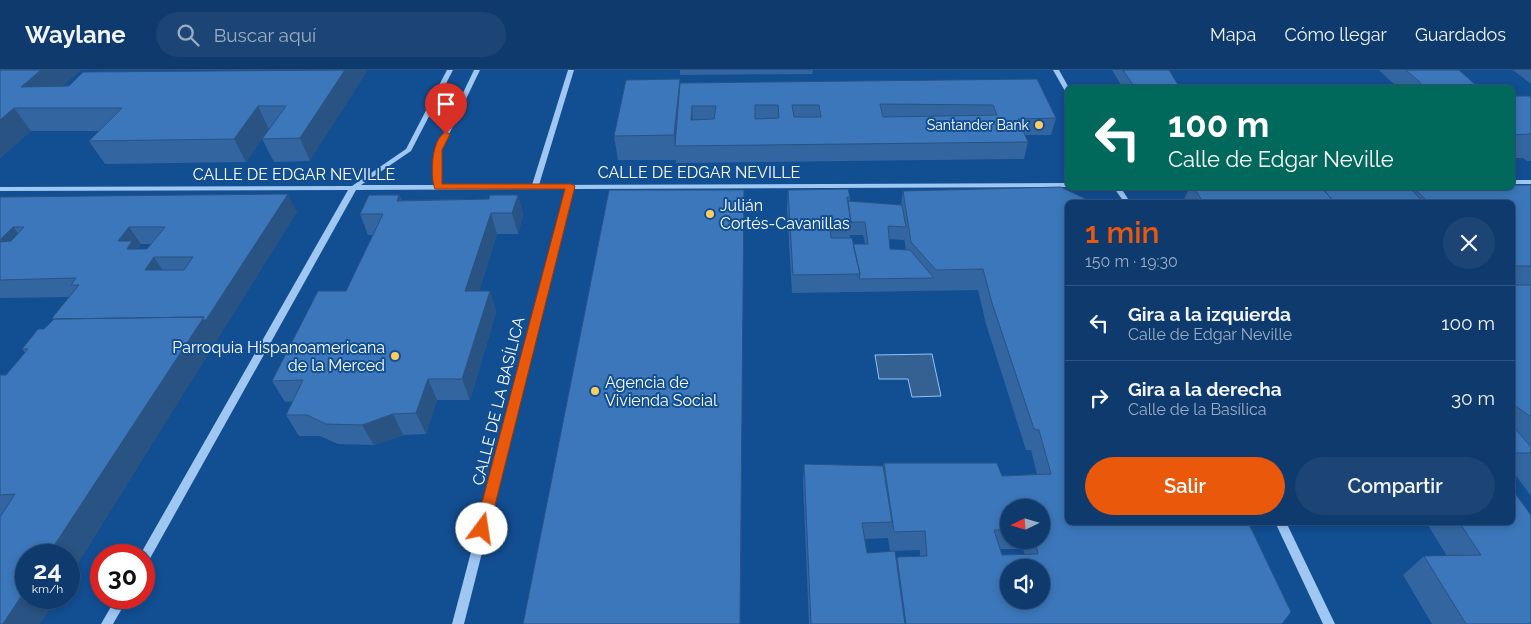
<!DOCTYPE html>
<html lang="es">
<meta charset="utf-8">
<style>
body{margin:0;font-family:Raleway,sans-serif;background:#1c4576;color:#f1f3f6;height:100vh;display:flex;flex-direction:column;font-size:19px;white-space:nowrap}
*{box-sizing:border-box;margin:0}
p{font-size:16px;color:#9badc2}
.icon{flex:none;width:28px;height:28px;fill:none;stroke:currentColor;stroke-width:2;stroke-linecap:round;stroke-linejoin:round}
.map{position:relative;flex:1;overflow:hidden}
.side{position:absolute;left:1065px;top:130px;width:450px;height:325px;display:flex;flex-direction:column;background:#0e3a6e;border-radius:8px;box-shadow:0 2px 8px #0003,0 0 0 1px #2e5481}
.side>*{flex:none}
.top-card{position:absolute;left:1065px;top:15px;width:450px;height:105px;border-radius:8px;box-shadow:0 2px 8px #0003,0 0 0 1px #2e5481;background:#00695c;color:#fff;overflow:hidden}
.needle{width:32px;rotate:265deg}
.buttons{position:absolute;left:1000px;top:429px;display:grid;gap:10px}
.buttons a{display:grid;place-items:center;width:50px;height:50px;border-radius:50%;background:#0e3a6e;box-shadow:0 2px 8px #0003,0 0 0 1px #2e5481;font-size:25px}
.speed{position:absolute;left:15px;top:474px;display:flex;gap:10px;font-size:25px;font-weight:700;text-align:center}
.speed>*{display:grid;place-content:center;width:65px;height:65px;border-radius:50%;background:#0e3a6e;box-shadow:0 2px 8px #0003,0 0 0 1px #2e5481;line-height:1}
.speed small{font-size:12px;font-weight:400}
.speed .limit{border:8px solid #d22;background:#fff;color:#111}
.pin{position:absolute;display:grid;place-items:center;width:42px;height:42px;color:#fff;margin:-51px -21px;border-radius:50% 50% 50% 0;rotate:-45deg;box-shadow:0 0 5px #0007}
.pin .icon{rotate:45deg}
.me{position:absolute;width:55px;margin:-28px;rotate:14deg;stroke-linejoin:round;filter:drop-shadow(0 0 4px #0008)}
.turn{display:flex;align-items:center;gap:18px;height:105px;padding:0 20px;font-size:22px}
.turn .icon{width:65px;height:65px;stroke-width:2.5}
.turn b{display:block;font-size:35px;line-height:42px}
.round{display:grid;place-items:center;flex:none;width:52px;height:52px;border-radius:26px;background:#1c4576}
.head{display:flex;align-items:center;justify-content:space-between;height:85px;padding:0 20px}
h1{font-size:30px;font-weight:600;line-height:38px;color:#ea580c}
.primary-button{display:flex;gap:10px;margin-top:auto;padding:10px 20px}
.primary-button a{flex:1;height:58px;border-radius:30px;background:#ea580c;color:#fff;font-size:20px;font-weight:600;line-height:58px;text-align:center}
.primary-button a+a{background:#1c4576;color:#f1f3f6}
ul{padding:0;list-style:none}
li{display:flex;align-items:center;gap:15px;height:75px;padding:0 20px;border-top:1px solid #2e5481}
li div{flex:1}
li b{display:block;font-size:19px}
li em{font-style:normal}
header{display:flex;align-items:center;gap:30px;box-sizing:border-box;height:70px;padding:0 25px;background:#0e3a6e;border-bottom:1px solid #2e5481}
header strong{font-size:24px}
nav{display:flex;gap:28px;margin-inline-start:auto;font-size:18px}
.search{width:350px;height:45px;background:#1c4576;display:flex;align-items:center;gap:12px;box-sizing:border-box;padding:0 18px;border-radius:28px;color:#9badc2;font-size:19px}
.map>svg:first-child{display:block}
.water{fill:#356092;stroke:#91c3f6}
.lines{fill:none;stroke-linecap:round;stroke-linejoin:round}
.minor{fill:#9fc7f2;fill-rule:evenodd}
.wall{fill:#3366a0;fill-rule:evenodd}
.shaded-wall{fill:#295382}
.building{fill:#3b77ba;stroke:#295382;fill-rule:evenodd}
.route{fill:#ea580c;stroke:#983908}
.poi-dot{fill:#ffcc60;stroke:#124e92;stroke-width:2}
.labels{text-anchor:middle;stroke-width:4;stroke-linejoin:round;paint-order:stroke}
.far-poi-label{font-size:14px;fill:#fff;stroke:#124e92;text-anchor:end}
.street-label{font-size:16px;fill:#fff;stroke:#124e92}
.poi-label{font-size:16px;fill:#fff;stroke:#124e92;text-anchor:start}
</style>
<header>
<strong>Waylane</strong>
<div class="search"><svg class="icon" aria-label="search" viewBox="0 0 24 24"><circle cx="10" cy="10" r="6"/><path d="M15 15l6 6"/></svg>Buscar aquí</div>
<nav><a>Mapa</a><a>Cómo llegar</a><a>Guardados</a></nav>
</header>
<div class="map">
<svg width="1531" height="554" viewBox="0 0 1531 554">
<rect width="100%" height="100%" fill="#124e92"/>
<path class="water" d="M932 284 941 326 912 327 908 309H879L875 285Z"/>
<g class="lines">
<path class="minor" d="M447 0H453L411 81 361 115H434L435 81 474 0H480L441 81 442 115H532L568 0H574L539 115 1068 113V117L574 119 464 554H452L567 119 356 120 148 492 144 494V485H140L348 120 0 121V117L352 116 406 79Z
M1053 0H1059L1069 18H1068V23L1065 21Z
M1512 110H1531V114H1512Z
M1114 118H1121L1130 132H1124Z
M1275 452H1286L1335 554H1323Z
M116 528H128L113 554H101Z"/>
</g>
<path class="wall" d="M0 0H81L62 16 313 0 310 91 274 92 262 69 269 59 246 92 105 94 89 71 100 61H31L0 88Z
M680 0H813L812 4 680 5Z
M1112 0H1169L1180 18H1123Z
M1379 0H1459L1479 18H1398Z
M1513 0H1531V14Z
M1037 9 1056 48 1051 65H1025L1028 72 1024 89 676 93V90H618L614 66 680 16Z
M1512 26H1531V91H1527L1523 88H1512Z
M1531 115V426L1514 403H1512V132H1183L1189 118H1512Z
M1061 117 1068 452 1282 554H809L803 412 804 394 883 396 884 393 1002 406 1037 404 1031 380H1026L986 254 978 220 792 223 787 138 788 120 850 127V132L901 135 903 121ZM850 165H863L865 174H853L850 168ZM904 167 906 180 890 179 889 169 904 170ZM1009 438H1041V470H1009ZM888 468 890 481 920 480V486L897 487 896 492 867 483 865 469ZM1000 479H1023L1025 485H1002Z
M399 125 402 130 489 129 518 125 523 145 518 164H497L479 221H490L496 242 470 330H437L426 364 403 365 374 375 338 374 320 366H299L286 345 293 331 285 332 272 311 346 221 373 165H368L360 144Z
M0 127 297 142 218 268 0 446V305H6L25 283 22 279 53 250 69 227 0 228ZM141 174H151L147 179H138Z
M1426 452H1512L1531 554H1432L1403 505 1424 486H1447Z"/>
<path class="shaded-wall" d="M41 0H81L39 38 21 17Z
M345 0H368L310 91 300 68Z
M680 9 681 33 675 76 674 65Z
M258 36 269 59 246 92 234 69Z
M692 36 693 53 691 50Z
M14 38 31 61 0 88V50Z
M744 120 741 554H740Z
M288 124 297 142 69 508V485H48L204 247Z
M399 125 407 145 397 131Z
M518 125 523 145 518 164 512 143Z
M491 143 497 164 472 242 465 221Z
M13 157 27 175 0 173V170Z
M129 157 141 174 138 179 139 197 118 171Z
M154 187 166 205 145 200Z
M490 221 496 242 470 330 462 309Z
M428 309 437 330 426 364 416 343Z
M393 344 403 365 374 375 362 355Z
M26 519V528H57L40 554H3Z"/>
<path class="building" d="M0 0H41L21 17 69 16 83 2 345 0 300 68 262 69 286 36H258L234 69 89 71 122 38H14L0 50Z
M1123 0H1169L1180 18H1135Z
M1406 0H1459L1479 18H1426Z
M680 9 674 65 614 66 626 10Z
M1037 9 1056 48 1018 49 1028 72 675 76 680 13ZM880 34 993 35 997 45 883 47ZM755 35H778L779 48 755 49ZM792 35H819L821 47H794ZM692 36H716L714 49 691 50Z
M1512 26H1531V64L1512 65Z
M1512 115H1531V196H1512V132H1428L1414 118H1512Z
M1061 117 1092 132H1068V452H1248L1291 542 1282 554H906L897 487 927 486 925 461 894 462 884 393H997L1002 406 1051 404 1039 360 1034 359 992 233 983 199 936 200 911 172 903 121ZM1009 438H1041V470H1035L1038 484 1002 485 994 460H1009ZM1009 498H1041V530H1009Z
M1194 118H1322L1334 132H1203Z
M1410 118 1423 132H1334L1323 119Z
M848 119 850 127H847L851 153H830L831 168H852L860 204 793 205 788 120Z
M609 120H744L740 554H523Z
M288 124 206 250H202L204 247 53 249 52 248 79 215H71L76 208 0 210V172L11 171 24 157H13L0 170V127ZM129 157H165L147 179H127L132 171H118ZM154 187H193L184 200H145Z
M369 125H399L397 131 489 129 490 125H518L512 143H491L465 221H490L462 309H428L416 343 393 344 362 355 326 354 307 345H286L303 310 272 311 318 221H346L383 144H360Z
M848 131 902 135 906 157 888 156 890 179 910 180 934 208 859 209 860 204 853 174H868L865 152H851Z
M1512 215H1531V347L1517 337 1512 331Z
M204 247 48 485H26V519L3 554H0V447L15 424 0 425V305H6L28 279H22L38 259H44L54 249Z
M1512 355 1531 377V383H1512Z
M804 394 883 396 892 452 862 453 867 483 895 481 905 554H811Z
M1512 419 1531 445V554H1466L1424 486 1481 485 1459 452H1512Z"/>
<path class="route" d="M446 62 450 64 442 80V114H571L575 116 489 459 487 463H477L475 459 565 119H435C430 107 431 68 446 62Z"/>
<g class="poi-dot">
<circle cx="1039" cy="55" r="5"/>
<circle cx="710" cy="144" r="5"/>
<circle cx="395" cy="286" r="5"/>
<circle cx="595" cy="321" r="5"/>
</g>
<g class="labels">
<g class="far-poi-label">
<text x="1029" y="60">Santander Bank</text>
</g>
<g class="street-label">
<text x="699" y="108">CALLE DE EDGAR NEVILLE</text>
<text x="294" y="110">CALLE DE EDGAR NEVILLE</text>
<text transform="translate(498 331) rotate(-76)" y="6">CALLE DE LA BASÍLICA</text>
</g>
<g class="poi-label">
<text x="720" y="141">Julián<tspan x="720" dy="18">Cortés-Cavanillas</tspan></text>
<text x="385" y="283" text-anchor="end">Parroquia Hispanoamericana<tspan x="385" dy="18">de la Merced</tspan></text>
<text x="605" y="318">Agencia de<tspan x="605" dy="18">Vivienda Social</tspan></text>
</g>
</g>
</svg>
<div class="buttons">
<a><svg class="needle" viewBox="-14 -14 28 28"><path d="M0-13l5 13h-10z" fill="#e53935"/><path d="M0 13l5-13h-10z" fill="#9badc2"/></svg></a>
<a><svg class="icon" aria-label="sound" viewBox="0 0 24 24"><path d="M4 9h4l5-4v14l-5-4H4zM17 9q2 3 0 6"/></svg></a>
</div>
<div class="speed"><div>24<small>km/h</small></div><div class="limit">30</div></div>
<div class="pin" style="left:446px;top:64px;background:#d93025"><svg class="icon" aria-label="arrive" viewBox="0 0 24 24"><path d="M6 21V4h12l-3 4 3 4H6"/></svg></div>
<svg class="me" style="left:482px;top:459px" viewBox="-20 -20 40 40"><circle r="19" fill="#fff"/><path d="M0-13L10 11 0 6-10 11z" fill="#ea580c"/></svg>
<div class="top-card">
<div class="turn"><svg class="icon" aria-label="left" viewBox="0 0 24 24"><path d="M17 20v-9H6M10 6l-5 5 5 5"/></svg><div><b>100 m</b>Calle de Edgar Neville</div></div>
</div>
<section class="side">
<div class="head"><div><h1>1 min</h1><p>150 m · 19:30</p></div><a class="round"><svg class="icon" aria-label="close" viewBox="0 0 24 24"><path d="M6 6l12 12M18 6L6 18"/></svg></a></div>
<ul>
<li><svg class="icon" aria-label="left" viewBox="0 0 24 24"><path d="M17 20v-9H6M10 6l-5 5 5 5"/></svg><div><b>Gira a la izquierda</b><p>Calle de Edgar Neville</p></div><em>100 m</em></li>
<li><svg class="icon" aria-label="right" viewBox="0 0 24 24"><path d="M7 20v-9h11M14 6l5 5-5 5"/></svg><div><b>Gira a la derecha</b><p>Calle de la Basílica</p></div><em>30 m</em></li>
</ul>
<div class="primary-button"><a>Salir</a><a>Compartir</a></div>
</section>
</div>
